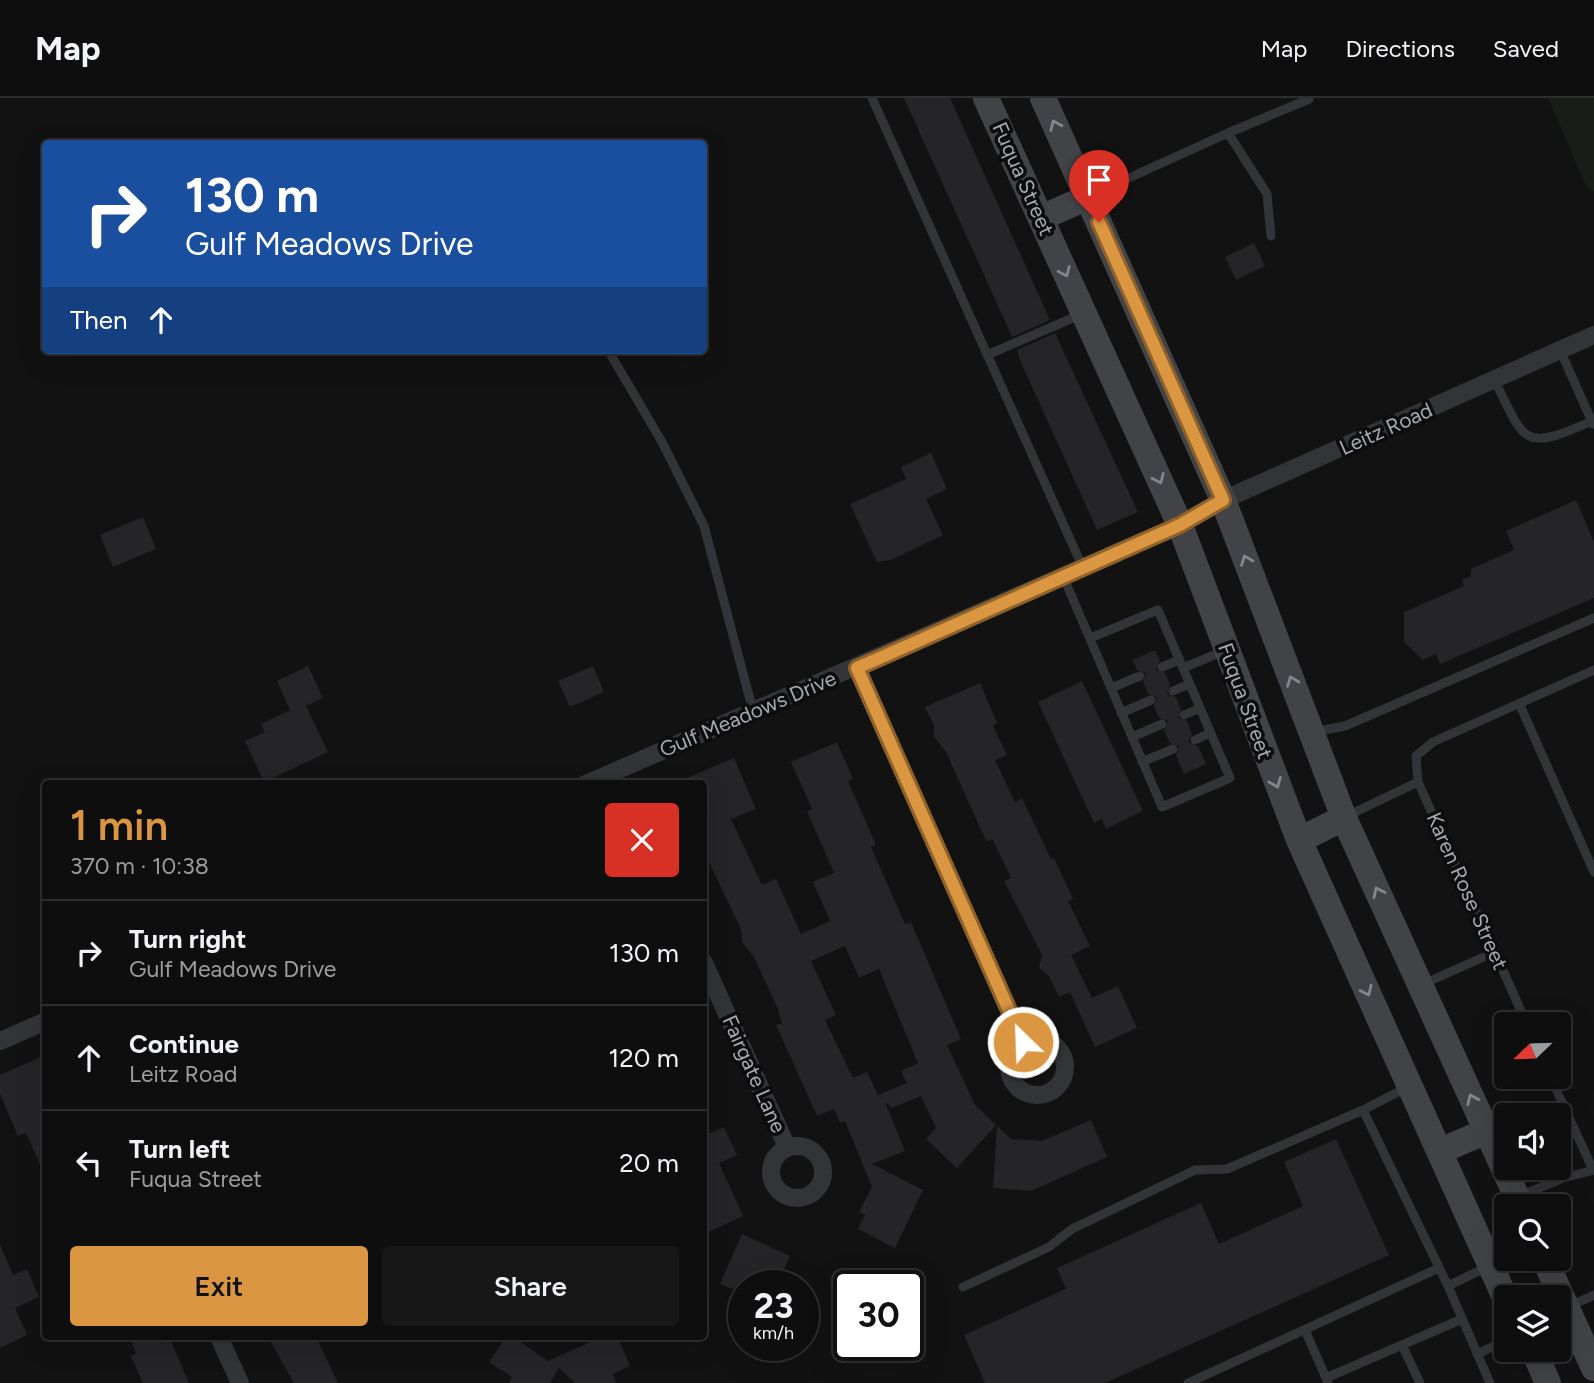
<!DOCTYPE html>
<meta charset="utf-8">
<style>
body{margin:0;font-family:Figtree,sans-serif;background:#171717;color:#f1f3f6;height:100vh;display:flex;flex-direction:column;font-size:26px;white-space:nowrap}
*{box-sizing:border-box;margin:0}
p{font-size:23px;color:#9b9c9e}
.icon{flex:none;width:38px;height:38px;fill:none;stroke:currentColor;stroke-width:2;stroke-linecap:round;stroke-linejoin:round}
.map{position:relative;flex:1;overflow:hidden}
.side{position:absolute;left:42px;top:682px;width:665px;height:560px;display:flex;flex-direction:column;background:#0e0e0e;border-radius:7px;box-shadow:0 7px 28px #0002,0 0 0 2px #2e2e2e}
.side>*{flex:none}
.hud{position:absolute;left:42px;top:42px;width:665px;height:214px;border-radius:7px;box-shadow:0 7px 28px #0002,0 0 0 2px #2e2e2e;background:#1a4fa0;color:#fff;overflow:hidden}
.needle{width:46px;rotate:247deg}
.buttons{position:absolute;left:1494px;top:914px;display:grid;gap:14px}
.buttons a{display:grid;place-items:center;width:77px;height:77px;border-radius:7px;background:#0e0e0e;box-shadow:0 7px 28px #0002,0 0 0 2px #2e2e2e;font-size:35px}
.speed{position:absolute;left:728px;top:1172px;display:flex;gap:14px;font-size:35px;font-weight:700;text-align:center}
.speed>*{display:grid;place-content:center;width:91px;height:91px;border-radius:50%;background:#0e0e0e;box-shadow:0 7px 28px #0002,0 0 0 2px #2e2e2e;line-height:1}
.speed small{font-size:18px;font-weight:400}
.speed .limit{border:4px solid #111;border-radius:10px;background:#fff;color:#111}
.pin{position:absolute;display:grid;place-items:center;width:60px;height:60px;color:#fff;margin:-72px -30px;border-radius:50% 50% 50% 0;rotate:-45deg;box-shadow:0 0 7px #0007}
.pin .icon{rotate:45deg}
.me{position:absolute;width:77px;margin:-38px;rotate:336deg;stroke-linejoin:round;filter:drop-shadow(0 0 5px #0008)}
.turn{display:flex;align-items:center;gap:24px;height:147px;padding:0 28px;font-size:32px}
.turn .icon{width:91px;height:91px;stroke-width:2.5}
.turn b{display:block;font-size:49px;line-height:60px}
.then{display:flex;align-items:center;height:66px;padding:0 28px;background:#0003;gap:14px;font-size:26px}
.round{display:grid;place-items:center;flex:none;width:74px;height:74px;border-radius:7px;background:#171717}
.headline{display:flex;align-items:center;justify-content:space-between;height:119px;padding:0 28px}
h1{font-size:42px;font-weight:600;line-height:52px;color:#db9641}
.action{display:flex;gap:14px;margin-top:auto;padding:14px 28px}
.action a{flex:1;height:80px;border-radius:7px;background:#db9641;color:#111;font-size:28px;font-weight:600;line-height:80px;text-align:center}
.action a+a{background:#171717;color:#f1f3f6}
ul{padding:0;list-style:none}
li{display:flex;align-items:center;gap:21px;height:105px;padding:0 28px;border-top:2px solid #2e2e2e}
li div{flex:1}
li b{display:block;font-size:26px}
li em{font-style:normal}
header{display:flex;align-items:center;gap:42px;box-sizing:border-box;height:98px;padding:0 35px;background:#0e0e0e;border-bottom:2px solid #2e2e2e}
header strong{font-size:33px}
nav{display:flex;gap:38px;margin-inline-start:auto;font-size:24px}
.map>svg:first-child{display:block}
.green{fill:#181d19}
.building{fill:#252527;fill-rule:evenodd}
.lines{fill:none;stroke-linecap:round;stroke-linejoin:round}
.service{stroke:#333437;stroke-width:9}
.minor{stroke:#333437;stroke-width:18}
.secondary{stroke:#414347;stroke-width:26}
.oneway{stroke:#82868d}
.route-casing{stroke:#8e622a;stroke-width:18}
.route{stroke:#db9641;stroke-width:12}
.labels{text-anchor:middle;stroke-width:7;stroke-linejoin:round;paint-order:stroke}
.street-label{font-size:21px;fill:#a5aab2;stroke:#0d0d0e}
</style>
<header>
<strong>Map</strong>
<nav><a>Map</a><a>Directions</a><a>Saved</a></nav>
</header>
<div class="map">
<svg width="1594" height="1285" viewBox="0 0 1594 1285">
<rect width="100%" height="100%" fill="#121213"/>
<path class="green" d="M1548 0H1594V94L1585 86Z"/>
<path class="building" d="M904 0H950L1050 222 1012 239Z
M1254 145 1265 168 1236 182 1225 159Z
M1055 235 1138 414 1097 432 1019 260 1017 252Z
M931 355 947 391 926 401 943 437 891 462 877 464 850 406 906 381 901 369Z
M1576 402 1594 444V500L1440 566 1436 556 1423 562 1404 544V514L1464 488 1462 482 1471 478V471L1514 452 1506 433Z
M143 419 156 451 113 469 100 437Z
M1155 552 1160 562 1156 572 1165 575 1170 586 1167 596 1176 599 1181 611 1178 620 1187 623 1192 636 1188 644 1198 648 1206 666 1184 676 1176 658 1179 648 1170 645 1164 633 1168 623 1159 620 1154 608 1157 599 1148 596 1143 584 1146 575 1137 572 1133 562Z
M308 568 323 600 306 608 328 654 264 684 245 643 265 634 261 626 290 612 277 583Z
M593 568 604 594 570 609 558 583Z
M1082 583 1143 713 1106 731 1102 721 1094 725 1038 604Z
M980 585 997 625 993 628 1007 657 995 662 1015 704 1022 700 1051 761 1054 760 1073 801 1068 803 1090 848 1071 857 1092 900 1118 888 1137 930 1095 949 1070 894 1059 899 1049 878 1039 870 1042 857 1004 783 1011 780 993 742 986 743 946 654 934 639V627L925 609Z
M837 644 853 681 848 683 876 747 871 749 905 826 911 824 961 941 947 947 975 1007 996 1027 957 1070 926 1041 936 1030 921 998 892 1010 885 1004 905 1053 872 1066 923 1092 895 1150 858 1131 865 1117 859 1114 872 1089 845 1023 840 1025 834 1011 817 1018 776 927 782 925 778 911 754 859 742 844 741 831 704 754V686H673L734 660 756 711 731 721 762 787 776 781 801 836 830 823 813 784 834 775 807 713 812 711 791 664ZM845 848 859 880 879 871 918 965 901 973 907 985 878 997 867 974 853 980 825 922 836 917 811 863Z
M41 959 46 970V1080L26 1035 18 1038 0 996V977Z
M1091 1022 1107 1059 1031 1093 993 1090 997 1028 1011 1041 1042 1043Z
M724 1029 737 1057 719 1065 743 1118 704 1136V1033L706 1037Z
M1336 1041 1389 1157 1105 1285H985L964 1237 1066 1191 1057 1170 1201 1105 1219 1146 1303 1108 1284 1064Z
M742 1136 790 1158 777 1188H744V1196L720 1186Z
M0 1147 13 1177 27 1171 39 1199 15 1210 27 1237 0 1250Z
M130 1239H158L161 1245 170 1241 189 1285H143L131 1258 136 1255Z
M268 1239H316L338 1285H294Z
M506 1239H513L548 1263 602 1239H618L630 1268 613 1276 616 1285H575L559 1270 550 1285H509L512 1279 489 1264Z"/>
<g class="lines">
<path class="service" d="M872 0 1083 470
M1228 35 1309 1
M1089 98 1228 35 1267 96 1271 138
M608 252 662 344 704 428 753 613
M1560 252 1593 326
M987 257 1082 216
M1495 283C1526 347 1524 353 1592 323
M1063 478 1162 709 1230 680 1183 570 1226 552
M1090 540 1158 512 1183 570
M1162 569 1179 562
M1111 590 1140 578
M1173 593 1189 586
M1519 605 1594 774
M1121 615 1151 602
M1184 617 1200 610
M1313 634 1345 628 1594 520
M1132 639 1162 626
M1195 642 1210 635
M1142 664 1173 651
M1347 718 1418 684
M1423 886 1495 854
M1527 926 1418 684 1416 658 1433 644 1594 572
M1550 978 1593 1072
M1408 989 1363 1012 1448 1188 1490 1285
M1520 1098 1563 1080 1594 1072
M1448 1188 1487 1169
M963 1189 1049 1149 1072 1131 1195 1072 1227 1071 1363 1012
M1570 1208 1594 1197
M1305 1232 1326 1280
M1402 1247 1462 1221
M1477 1256 1507 1242
M1188 1285 1439 1170
M1328 1285 1326 1280 1402 1247 1420 1285"/>
<path class="minor" d="M857 570 1023 944
M586 686 1180 427 1223 402 1594 237
M704 865 787 1049
M1009 969a28 28 0 1 1 56 0a28 28 0 1 1-56 0Z
M0 943 46 923
M771 1074a26 26 0 1 1 52 0a26 26 0 1 1-52 0Z
M219 1239 240 1285"/>
<path class="secondary" d="M986 0 1180 427 1299 742 1507 1204
M1043 0 1223 402 1344 720 1521 1108
M1041 120 1088 99
M1299 742 1344 720
M1440 1053 1487 1033
M1544 1160 1594 1270
M1533 1251 1548 1285"/>
</g>
<defs><path id="oneway-chevron" d="M-2-3.5L2.5 0L-2 3.5" fill="none" stroke-width="1.6" stroke-linecap="round" stroke-linejoin="round" transform="scale(1.75)"/></defs>
<g class="oneway">
<use href="#oneway-chevron" transform="translate(1055 27) rotate(-114)"/>
<use href="#oneway-chevron" transform="translate(1065 174) rotate(66)"/>
<use href="#oneway-chevron" transform="translate(1159 381) rotate(66)"/>
<use href="#oneway-chevron" transform="translate(1246 462) rotate(-111)"/>
<use href="#oneway-chevron" transform="translate(1292 583) rotate(-111)"/>
<use href="#oneway-chevron" transform="translate(1276 685) rotate(68)"/>
<use href="#oneway-chevron" transform="translate(1378 794) rotate(-115)"/>
<use href="#oneway-chevron" transform="translate(1367 893) rotate(65)"/>
<use href="#oneway-chevron" transform="translate(1472 1001) rotate(-114)"/>
</g>
<g class="lines">
<defs>
<path id="route" d="M1023 944 857 570 1180 427 1223 402 1099 124"/>
</defs>
<use href="#route" class="route-casing"/>
<use href="#route" class="route"/>
</g>
<g class="labels">
<g class="street-label">
<text transform="translate(1023 81) rotate(66)" y="7">Fuqua Street</text>
<text transform="translate(1386 331) rotate(-24)" y="7">Leitz Road</text>
<text transform="translate(1245 603) rotate(70)" y="7">Fuqua Street</text>
<text transform="translate(748 616) rotate(-23)" y="7">Gulf Meadows Drive</text>
<text transform="translate(1467 793) rotate(66)" y="7">Karen Rose Street</text>
<text transform="translate(754 976) rotate(66)" y="7">Fairgate Lane</text>
</g>
</g>
</svg>
<div class="buttons">
<a><svg class="needle" viewBox="-14 -14 28 28"><path d="M0-13l5 13h-10z" fill="#e53935"/><path d="M0 13l5-13h-10z" fill="#9b9c9e"/></svg></a>
<a><svg class="icon" aria-label="sound" viewBox="0 0 24 24"><path d="M4 9h4l5-4v14l-5-4H4zM17 9q2 3 0 6"/></svg></a>
<a><svg class="icon" aria-label="search" viewBox="0 0 24 24"><circle cx="10" cy="10" r="6"/><path d="M15 15l6 6"/></svg></a>
<a><svg class="icon" aria-label="layers" viewBox="0 0 24 24"><path d="M12 4l9 5-9 5-9-5zM3 14l9 5 9-5"/></svg></a>
</div>
<div class="speed"><div>23<small>km/h</small></div><div class="limit">30</div></div>
<div class="pin" style="left:1099px;top:124px;background:#d93025"><svg class="icon" aria-label="arrive" viewBox="0 0 24 24"><path d="M6 21V4h12l-3 4 3 4H6"/></svg></div>
<svg class="me" style="left:1023px;top:944px" viewBox="-20 -20 40 40"><circle r="17" fill="#db9641" stroke="#fff" stroke-width="3"/><path d="M0-11L8 9 0 5-8 9z" fill="#fff"/></svg>
<div class="hud">
<div class="turn"><svg class="icon" aria-label="right" viewBox="0 0 24 24"><path d="M7 20v-9h11M14 6l5 5-5 5"/></svg><div><b>130 m</b>Gulf Meadows Drive</div></div>
<div class="then">Then<svg class="icon" aria-label="ahead" viewBox="0 0 24 24"><path d="M12 20V5M6 11l6-6 6 6"/></svg></div>
</div>
<section class="side">
<div class="headline"><div><h1>1 min</h1><p>370 m · 10:38</p></div><a class="round" style="background:#d93025;color:#fff"><svg class="icon" aria-label="close" viewBox="0 0 24 24"><path d="M6 6l12 12M18 6L6 18"/></svg></a></div>
<ul>
<li><svg class="icon" aria-label="right" viewBox="0 0 24 24"><path d="M7 20v-9h11M14 6l5 5-5 5"/></svg><div><b>Turn right</b><p>Gulf Meadows Drive</p></div><em>130 m</em></li>
<li><svg class="icon" aria-label="ahead" viewBox="0 0 24 24"><path d="M12 20V5M6 11l6-6 6 6"/></svg><div><b>Continue</b><p>Leitz Road</p></div><em>120 m</em></li>
<li><svg class="icon" aria-label="left" viewBox="0 0 24 24"><path d="M17 20v-9H6M10 6l-5 5 5 5"/></svg><div><b>Turn left</b><p>Fuqua Street</p></div><em>20 m</em></li>
</ul>
<div class="action"><a>Exit</a><a>Share</a></div>
</section>
</div>
